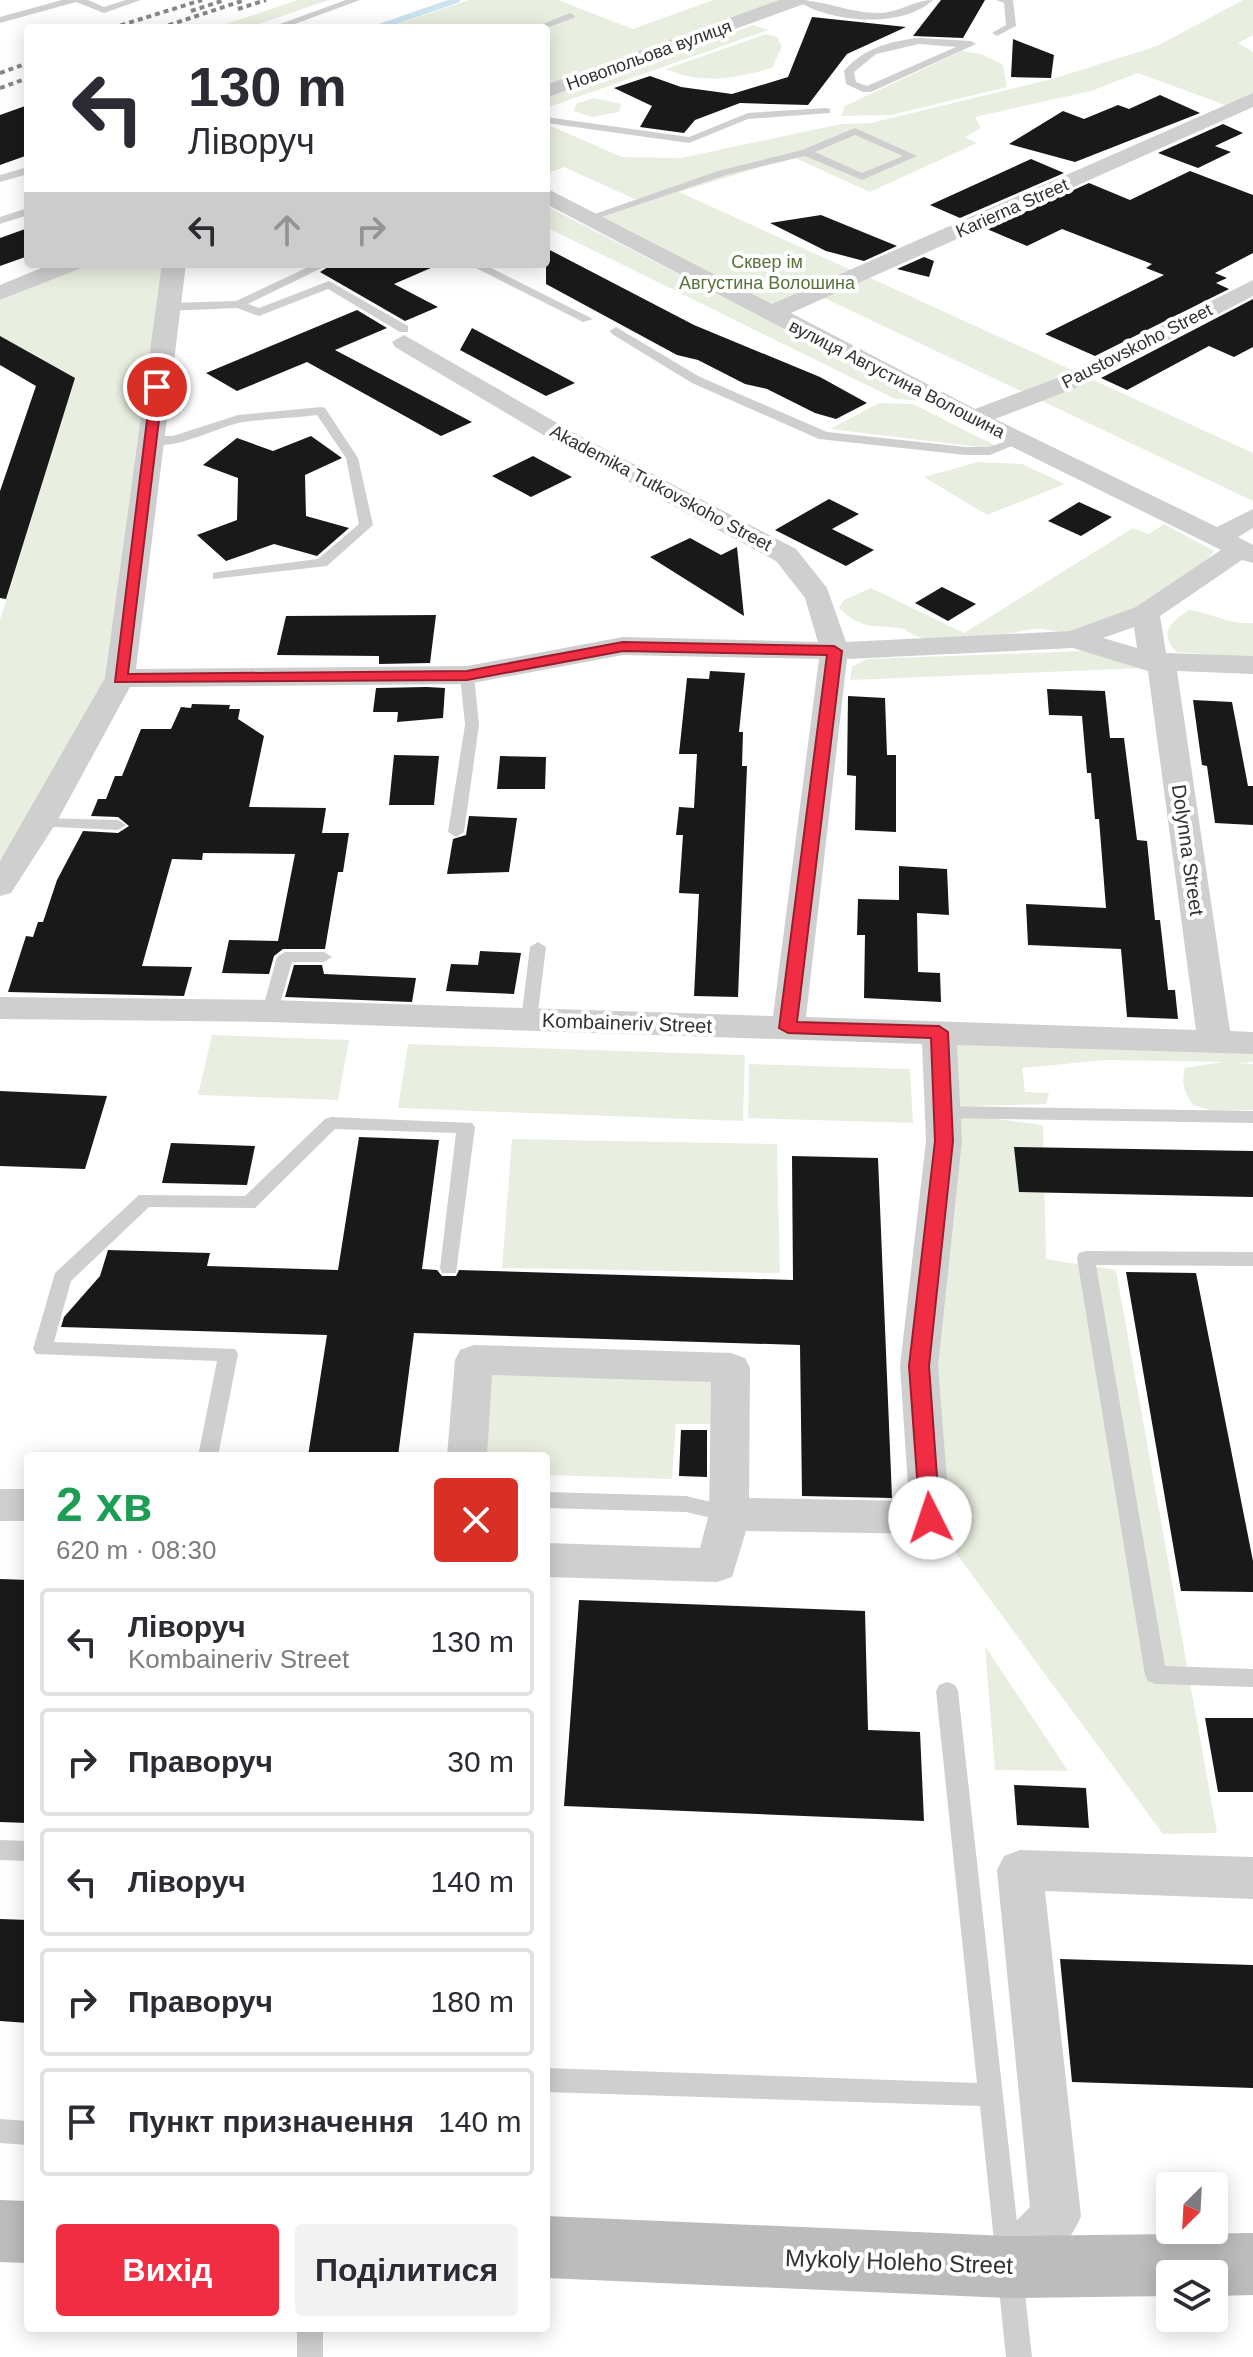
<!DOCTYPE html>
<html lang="uk">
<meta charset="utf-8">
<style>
body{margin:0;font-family:Helvetica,sans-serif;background:#f2f2f3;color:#2b2b33;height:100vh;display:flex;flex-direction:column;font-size:30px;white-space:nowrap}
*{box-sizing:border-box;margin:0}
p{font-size:26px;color:#7c7c81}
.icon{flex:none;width:44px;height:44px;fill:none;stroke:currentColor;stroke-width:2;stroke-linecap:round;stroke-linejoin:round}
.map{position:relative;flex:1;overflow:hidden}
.side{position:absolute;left:24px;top:1452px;width:526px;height:880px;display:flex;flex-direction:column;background:#fff;border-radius:8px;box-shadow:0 4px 20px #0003}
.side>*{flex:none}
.top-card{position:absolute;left:24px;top:24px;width:526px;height:244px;border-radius:8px;box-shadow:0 4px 20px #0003;background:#fff;color:#2b2b33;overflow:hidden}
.needle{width:52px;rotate:204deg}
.tools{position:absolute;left:1156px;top:2172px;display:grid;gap:16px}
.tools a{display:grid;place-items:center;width:72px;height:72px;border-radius:8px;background:#fff;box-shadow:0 4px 20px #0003;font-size:40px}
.pin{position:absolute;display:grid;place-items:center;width:68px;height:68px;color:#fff;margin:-34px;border:4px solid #fff;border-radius:50%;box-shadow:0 2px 8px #0007}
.me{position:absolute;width:88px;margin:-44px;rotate:356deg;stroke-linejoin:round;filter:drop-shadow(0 0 6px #0008)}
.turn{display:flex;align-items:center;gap:28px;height:168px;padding:0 32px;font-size:36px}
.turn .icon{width:104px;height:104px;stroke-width:2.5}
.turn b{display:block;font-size:56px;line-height:68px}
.lanes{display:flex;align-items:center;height:76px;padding:0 32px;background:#0003;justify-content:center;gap:40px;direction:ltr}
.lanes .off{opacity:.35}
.round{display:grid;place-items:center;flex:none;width:84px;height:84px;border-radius:8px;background:#f2f2f3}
.headline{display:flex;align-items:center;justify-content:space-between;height:136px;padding:0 32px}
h1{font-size:48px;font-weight:600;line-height:60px;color:#1e9e55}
.cta{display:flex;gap:16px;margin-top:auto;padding:16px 32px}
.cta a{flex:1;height:92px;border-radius:8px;background:#f12d44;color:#fff;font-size:32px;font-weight:600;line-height:92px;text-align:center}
.cta a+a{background:#f2f2f3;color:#2b2b33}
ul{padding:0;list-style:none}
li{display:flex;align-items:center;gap:24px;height:108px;margin:0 16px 12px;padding:0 16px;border:4px solid #e1e1e2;border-radius:8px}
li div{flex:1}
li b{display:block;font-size:30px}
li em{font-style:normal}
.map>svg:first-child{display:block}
.green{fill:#e9efe0}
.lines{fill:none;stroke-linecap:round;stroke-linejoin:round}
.stream{stroke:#cce3f0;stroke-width:6}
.building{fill:#191919}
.service{fill:#cfcfcf;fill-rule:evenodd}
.minor{fill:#cfcfcf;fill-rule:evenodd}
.secondary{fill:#bcbcbc;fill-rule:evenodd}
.rail{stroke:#878787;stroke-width:4;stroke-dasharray:5 4;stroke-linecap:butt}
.route{fill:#f12d44;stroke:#9d1d2c;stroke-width:2}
.labels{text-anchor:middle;stroke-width:8;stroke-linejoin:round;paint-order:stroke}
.far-street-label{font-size:18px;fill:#323232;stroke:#fff}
.far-park-label{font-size:18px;fill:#57723b;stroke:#fff}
.street-label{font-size:20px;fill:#323232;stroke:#fff}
.near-street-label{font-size:24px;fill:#323232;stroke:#fff}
</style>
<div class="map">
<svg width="1253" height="2357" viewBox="0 0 1253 2357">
<rect width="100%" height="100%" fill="#fff"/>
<path class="green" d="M298 0H329L247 28H214Z
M469 0H558L633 29 713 0H780L546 87V28H386Z
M1243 0H1253V35L1238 43 1253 52V96L1233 108 1138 73 1091 91 975 117 981 128 965 137 977 143 870 192 793 157 679 192 862 275 769 314 592 217 639 201 564 167 546 174V124L622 157 681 158 841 124 871 123 1052 79 1157 46Z
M754 25 768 30 546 108V98Z
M766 34 777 37 782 46 772 68C736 78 701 85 666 69Z
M962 51 982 54 1003 65 1007 87 891 115 841 116 845 106Z
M594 98 621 104 619 112 592 117 574 111 576 104Z
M546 206 924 399 926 401 895 399 546 227Z
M91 264H174L120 678 0 860V620L72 387 0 350V300Z
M866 276 1253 453V501L822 297Z
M879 403 913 404 1004 450 830 429Z
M978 462 1022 464 1065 484 987 515 924 477Z
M1164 524 1214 551C1198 575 1153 606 1126 616 1105 624 1083 631 1061 632 1053 632 1044 628 1036 629 1003 632 933 655 905 629 876 624 863 632 839 608L844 600 871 588 964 633 1133 528 1149 534Z
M1189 610C1212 613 1230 625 1253 623V658L1177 652C1158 634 1170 622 1189 610Z
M1083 651 1146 668 850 680 852 667 867 659Z
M212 1035 349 1040 338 1100 198 1095Z
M957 1041 1253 1051V1062L1235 1063 1253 1064V1110L1213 1111 1193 1105C1184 1092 1181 1083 1185 1068L1223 1062 1106 1060 1022 1068 1025 1092 1049 1093 1046 1104 948 1107Z
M408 1044 745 1055 743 1121 398 1108Z
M749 1064 910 1069 913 1123 748 1118Z
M943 1112 1043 1125 1046 1259 1116 1270 1217 1833 1163 1834 930 1518Z
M512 1139 777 1144 780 1273 502 1268Z
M489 1371 718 1378 715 1424H676L672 1479 546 1475V1456H487Z
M985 1646 1068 1771 995 1770Z"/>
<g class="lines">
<path class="stream" d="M376 28 457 0"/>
</g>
<path class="building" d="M941 0H985L963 38 913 36Z
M812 17 906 27 847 54 808 105 740 103 695 120 684 133 640 127 652 106 614 88 650 76 681 87 732 94 788 77Z
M1013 39 1054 55 1051 78 1011 77Z
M1160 95 1200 113 1075 162 1009 144 1063 111 1084 119 1118 105 1129 109Z
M28 105V155L0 165V115Z
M1223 124 1243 133 1215 146 1231 152 1198 168 1158 153Z
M1031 159 1064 173 960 218 930 205Z
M1190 171 1253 195V253L1215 273 1227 278 1216 283 1229 289 1095 356 1045 334 1164 275 1146 268 1152 264 1062 229 1027 246 987 229 1089 183 1130 200Z
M821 215 897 246 864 261 826 251 770 223Z
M28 228V256L0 266V238Z
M546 248 694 325 820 377 867 403 836 419 815 413 767 389 745 384 698 360 677 355 546 284Z
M924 257 934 261 929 277 897 269Z
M333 264H440L394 284 438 307 405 321 320 272Z
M1253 299V347L1234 357 1209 346 1127 390 1101 378Z
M357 310 387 328 335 350 472 422 441 436 307 362 237 391 206 373Z
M472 328 575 383 546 396 460 350Z
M0 336 75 378 6 599 0 598V491L36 386 0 365Z
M311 436 342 458 305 475 306 516 349 528 317 556 274 544 226 561 197 535 237 520 238 478 203 465 237 438 273 451Z
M533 456 572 477 531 497 492 476Z
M829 499 859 514 832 529 874 550 846 566 775 530Z
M1079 502 1112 517 1081 536 1048 521Z
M690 538 721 555 737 547 744 616 650 557Z
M942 587 976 604 948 621 915 603Z
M436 615 430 663 379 664V656L277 655 286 616Z
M710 671 745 673 739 732H743L742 766H747L738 997 694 996 699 894 679 893 683 835H676L679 807 694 808 697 754H679L687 678 709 679Z
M427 687 445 688 443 718 397 722 398 712H373L376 688Z
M1047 689 1105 691 1110 738H1124L1137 840 1147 841 1155 920H1160L1168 990H1175L1178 1019 1127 1017 1121 949 1028 945 1026 904 1106 908 1099 819H1095L1091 773H1087L1082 716 1049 715Z
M848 696 885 698 887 755H896V832L855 830 856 776 847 775Z
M1193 700 1232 702 1248 786H1253V825L1215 823 1207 766 1202 765Z
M192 704 230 705 229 709H240L238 719 264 736 249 807 326 808 322 833H349L343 872H338L325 949H283L274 956 269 974 222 973 229 940 278 941 295 854 203 853 202 860 172 859 142 966 192 967 184 996 8 992 26 936 33 937 38 922H43L57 880 83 831 118 833 129 826 118 817 91 816 98 799H106L115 776H122L141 729H171L181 707 191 708Z
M394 755 439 756 434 805H389Z
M500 756 546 757 545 789H497Z
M469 816 517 818 509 872 447 874 453 839 466 835Z
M899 866 947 869 949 915 917 913 918 972 940 973 941 1002 864 998 865 935H857L858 899 899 900Z
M480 951 521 953 514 994 446 991 451 964 478 965Z
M294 965H322L324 974 416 978 412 1002 285 997Z
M0 1091 107 1096 85 1169 0 1166Z
M359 1137 439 1140 422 1269 437 1270 442 1276H456L459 1270 793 1280 792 1156 878 1158 892 1498 802 1496 800 1345 414 1333 398 1456H308L327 1335 61 1327 64 1317 100 1276 108 1250 210 1253 207 1266 338 1270Z
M171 1143 255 1146 247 1185 162 1183Z
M1014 1147 1253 1151V1197L1019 1192Z
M1126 1272 1196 1273 1253 1561V1592L1181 1591Z
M681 1430H707V1477L679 1476Z
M0 1579 28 1580V1823L0 1822Z
M579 1600 865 1611 868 1730 920 1732 924 1821 564 1806Z
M1205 1718H1253V1792H1218Z
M1014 1785 1086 1788 1089 1828 1017 1825Z
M0 1919 28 1920V2023L0 2021Z
M1060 1959 1253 1965V2088L1072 2082Z"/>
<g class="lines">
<path class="service" d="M62 0H88L104 7 126 0H141L104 13 76 2 0 23V17Z
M346 0H360L284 28H269Z
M796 0C824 0 850 13 878 13 899 13 914 0 933 0 902 29 830 23 796 0Z
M996 0H1013L1016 26 997 36 992 33 1006 25 1004 3Z
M570 13 575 16 574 18 546 28H533Z
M919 38 971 41 976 44 871 92H863L846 84 844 71C864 48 890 41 919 38ZM919 44 956 47 867 86 856 82 854 72 876 54Z
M826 108 830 109V113L748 119 689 143 546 123V117L689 137 748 113Z
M855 128 917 156 862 180 805 156 726 175 596 219 586 217 718 171 802 150ZM855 135 903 156 862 173 815 152Z
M28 167V174L0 182V175Z
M28 208V215L0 224V217Z
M315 264H330L248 304 259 308 329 281 408 326V332H400L328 289 259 316 237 308 169 311 163 307 169 303 236 301Z
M468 264H483L593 319 583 322Z
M616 327 700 377 827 432 966 447H989L1018 437 1024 441 990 455H966L819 439 692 383 612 334 610 331Z
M321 407 325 408 358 458 373 525 327 566 213 579V573L218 572 318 559 359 524 346 458 317 415C293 418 268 419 243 422 217 426 166 457 143 440L149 436H173L238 415Z
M467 671 474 675 479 725 464 832 456 837 448 832 465 725 460 675Z
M40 818 118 820 126 825 118 830 35 826 32 823Z
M538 942 546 947 537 1020 529 1026 521 1020 530 947Z
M285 952H324L332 957 324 962H292L278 1011 276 1015H264L262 1011 277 957Z
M943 1106 1253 1111V1123L943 1118 934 1112Z
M331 1117 472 1123 475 1127 456 1273H442L440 1268 456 1133 335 1129 255 1208 149 1207 71 1281 54 1342 235 1349 238 1354 218 1456H198L217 1361 36 1354 33 1349 55 1273 139 1195 245 1196 325 1119Z
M1086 1251 1253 1252V1266L1096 1265 1165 1666 1253 1669V1687L1156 1684 1148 1681 1145 1675 1077 1258 1079 1253Z
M546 1492 686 1496 736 1508 739 1514 736 1520 729 1522 686 1512 546 1508Z
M947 1682 955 1685 958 1691 1032 2357H1006L980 2106 546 2092V2068L977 2083 936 1691 939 1685Z
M0 1840 28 1841V1861L0 1860Z
M0 2119 28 2121V2145L0 2143Z
M297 2328H323V2357H297Z"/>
<path class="minor" d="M779 0H807L804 4 546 98V85Z
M1253 93V107L791 313 975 409 1060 377 1253 280V296L1078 387 995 419 1217 527 1253 509V528L1238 537 1253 545V563L1242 560 1160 616 1166 653 1253 656V674L1177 671 1230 1031 1253 1032V1054L957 1045 962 1141 938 1366 950 1518 944 1530 930 1534 746 1531 732 1577 717 1582 546 1577V1543L700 1548 709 1514 711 1382 492 1375 487 1456H447L455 1360 460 1350 474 1345 731 1353 745 1358 750 1368 749 1498 909 1501 900 1366 926 1141 922 1044 270 1022 0 1019V997L270 1000 773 1016 819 659 623 655 467 684 130 687 56 823 11 893 0 896V861L105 678 162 264H186L136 669 467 666 623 637 818 642 805 598 776 561 562 446 395 347 392 342 404 335 580 436 796 549 827 588 846 642 1070 631 1136 607 1221 550 966 424 546 204V188L772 304ZM1134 627 1137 648 1103 638ZM1073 648 1148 671 1196 1030 806 1017 847 659Z
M51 264H83L79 269 0 300V285Z
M0 1489H28V1521H0Z
M1020 1850 1253 1857V1899L1045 1891 1081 2216C1069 2246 1037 2280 1007 2293L989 2285 981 2267 989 2249 1030 2207 997 1870 1004 1856Z"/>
<path class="secondary" d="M0 2200 28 2201V2263L0 2262Z
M546 2216 1007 2236 1253 2233V2295L1214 2296V2274H1170V2296L1007 2298 546 2278Z"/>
<path class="rail" d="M238 9 266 0
M191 11 225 0
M112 28 202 0
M160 28 245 0
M0 73 28 63
M0 88 28 78"/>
</g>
<path class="route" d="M157 383 163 387 128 674 467 671 623 642 834 646 842 651 797 1022 939 1026 948 1032 953 1141 929 1366 940 1518 937 1524 930 1526 920 1518 909 1366 935 1141 931 1038 788 1033 779 1028 827 655 623 651 467 680 115 682 151 387Z"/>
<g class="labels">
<g class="far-street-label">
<text transform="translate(649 55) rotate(-20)" y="6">Новопольова вулиця</text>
<text transform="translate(1012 208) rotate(-24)" y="6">Karierna Street</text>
<text transform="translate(1137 346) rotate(-27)" y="6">Paustovskoho Street</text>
<text transform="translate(897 379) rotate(27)" y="6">вулиця Августина Волошина</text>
<text transform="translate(661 488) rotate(28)" y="6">Akademika Tutkovskoho Street</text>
</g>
<g class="far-park-label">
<text x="767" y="268">Сквер ім<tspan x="767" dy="21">Августина Волошина</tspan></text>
</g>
<g class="street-label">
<text transform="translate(1188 850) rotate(82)" y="7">Dolynna Street</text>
<text transform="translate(627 1023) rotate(2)" y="7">Kombaineriv Street</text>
</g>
<g class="near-street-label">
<text transform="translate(899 2262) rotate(2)" y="8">Mykoly Holeho Street</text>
</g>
</g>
</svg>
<div class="tools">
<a><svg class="needle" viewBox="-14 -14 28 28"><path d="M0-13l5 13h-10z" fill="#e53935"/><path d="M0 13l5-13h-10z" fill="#7c7c81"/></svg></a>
<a><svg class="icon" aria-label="layers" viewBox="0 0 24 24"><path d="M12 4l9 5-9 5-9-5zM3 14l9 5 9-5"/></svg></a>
</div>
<div class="pin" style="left:157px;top:387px;background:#d93025"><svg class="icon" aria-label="arrive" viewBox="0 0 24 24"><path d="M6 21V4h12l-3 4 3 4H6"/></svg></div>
<svg class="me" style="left:930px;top:1518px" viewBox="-20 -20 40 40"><circle r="19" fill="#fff"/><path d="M0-13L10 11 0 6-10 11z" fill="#f12d44"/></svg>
<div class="top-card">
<div class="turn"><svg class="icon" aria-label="left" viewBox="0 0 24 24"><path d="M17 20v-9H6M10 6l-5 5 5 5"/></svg><div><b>130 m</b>Ліворуч</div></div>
<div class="lanes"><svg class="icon" aria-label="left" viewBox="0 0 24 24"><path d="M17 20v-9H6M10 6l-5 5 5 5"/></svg><svg class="icon off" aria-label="ahead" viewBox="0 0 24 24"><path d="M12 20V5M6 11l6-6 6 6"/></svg><svg class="icon off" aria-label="right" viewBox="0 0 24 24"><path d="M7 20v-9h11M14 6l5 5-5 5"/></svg></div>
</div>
<section class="side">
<div class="headline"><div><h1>2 хв</h1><p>620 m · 08:30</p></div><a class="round" style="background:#d93025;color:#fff"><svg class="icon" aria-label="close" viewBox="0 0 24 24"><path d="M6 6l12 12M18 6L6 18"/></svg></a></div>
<ul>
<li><svg class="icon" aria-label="left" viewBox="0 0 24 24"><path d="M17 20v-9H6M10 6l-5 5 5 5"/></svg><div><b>Ліворуч</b><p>Kombaineriv Street</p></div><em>130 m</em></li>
<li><svg class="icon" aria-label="right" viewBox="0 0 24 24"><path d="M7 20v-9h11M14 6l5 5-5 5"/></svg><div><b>Праворуч</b></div><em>30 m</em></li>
<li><svg class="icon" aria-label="left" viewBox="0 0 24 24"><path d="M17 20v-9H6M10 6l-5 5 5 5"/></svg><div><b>Ліворуч</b></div><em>140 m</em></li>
<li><svg class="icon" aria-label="right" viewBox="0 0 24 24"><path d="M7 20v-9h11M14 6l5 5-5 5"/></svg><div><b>Праворуч</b></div><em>180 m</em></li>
<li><svg class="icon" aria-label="arrive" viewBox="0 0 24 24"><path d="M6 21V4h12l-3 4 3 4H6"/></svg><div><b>Пункт призначення</b></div><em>140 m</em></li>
</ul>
<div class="cta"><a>Вихід</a><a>Поділитися</a></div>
</section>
</div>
